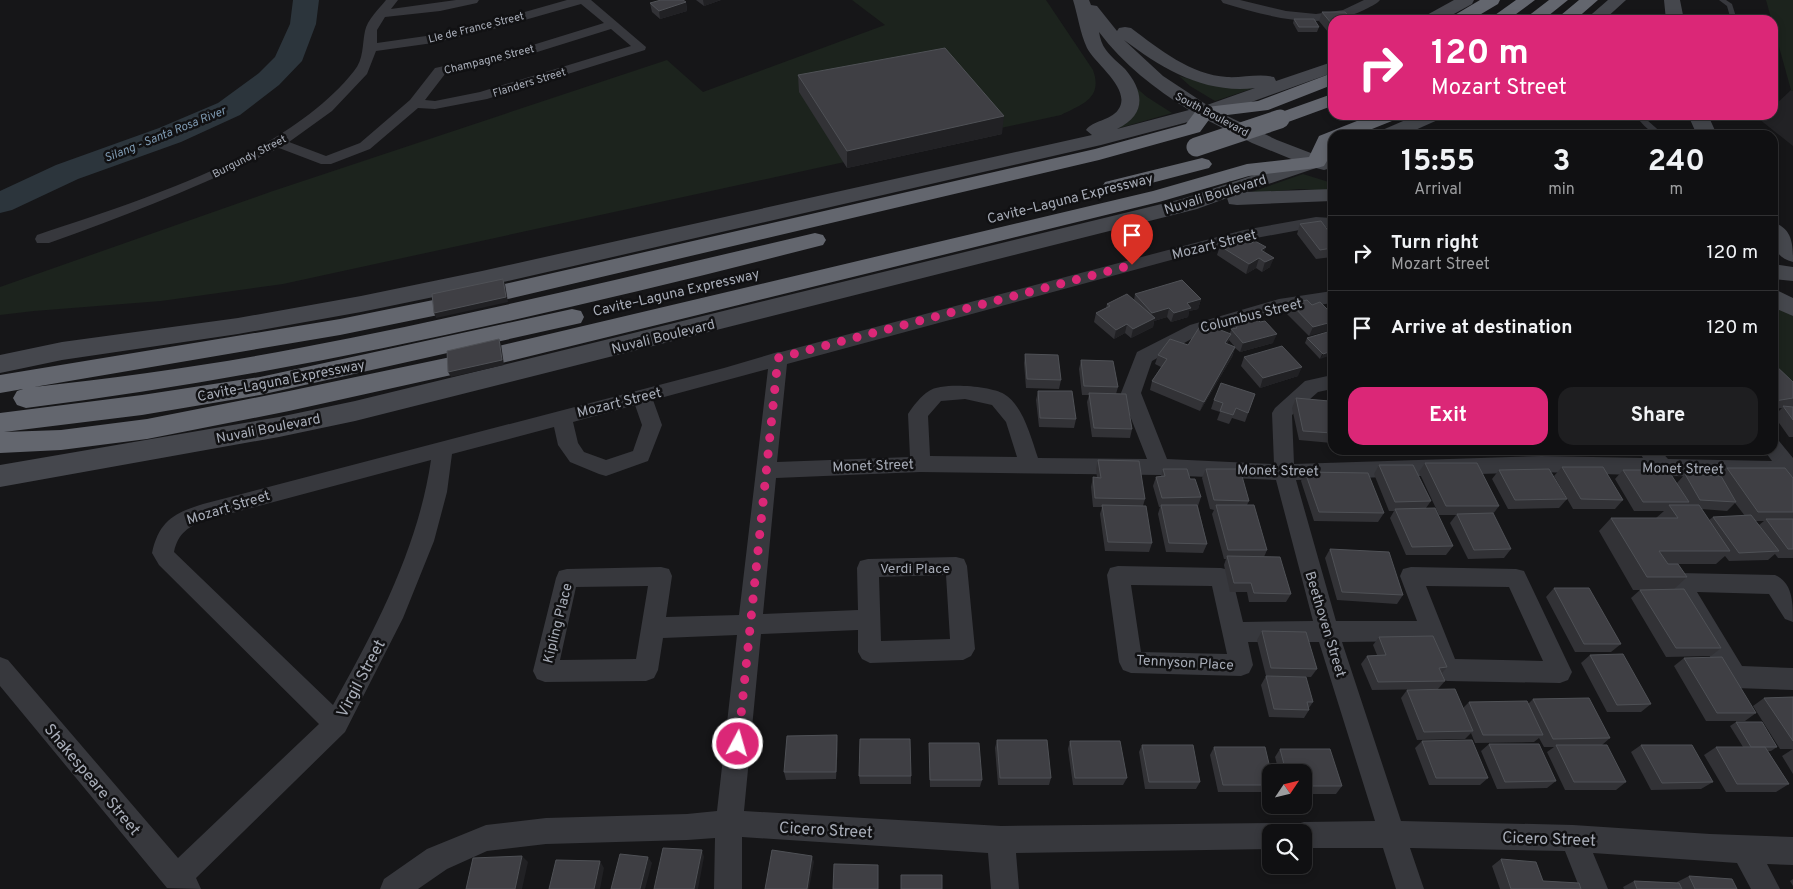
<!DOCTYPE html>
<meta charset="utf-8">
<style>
body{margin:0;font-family:Overpass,sans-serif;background:#1e1e20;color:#f1f3f6;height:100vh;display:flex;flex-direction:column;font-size:19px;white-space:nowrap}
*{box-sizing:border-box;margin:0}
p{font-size:16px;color:#9c9d9f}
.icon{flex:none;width:28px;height:28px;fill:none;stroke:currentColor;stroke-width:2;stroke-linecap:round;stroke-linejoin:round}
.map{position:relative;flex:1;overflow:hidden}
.sheet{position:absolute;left:1328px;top:130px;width:450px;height:325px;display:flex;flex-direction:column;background:#101012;border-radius:15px;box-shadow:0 2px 8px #0003,0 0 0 1px #303032}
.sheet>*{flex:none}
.guide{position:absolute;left:1328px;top:15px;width:450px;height:105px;border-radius:15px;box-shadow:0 2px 8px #0003,0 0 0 1px #303032;background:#db2777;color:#fff;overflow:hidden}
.needle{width:32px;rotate:55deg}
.buttons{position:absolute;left:1262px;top:764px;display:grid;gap:10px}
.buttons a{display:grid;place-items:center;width:50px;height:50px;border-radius:10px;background:#101012;box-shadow:0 2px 8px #0003,0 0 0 1px #303032;font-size:25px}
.pin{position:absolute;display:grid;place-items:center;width:42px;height:42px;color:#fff;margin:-51px -21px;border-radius:50% 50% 50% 0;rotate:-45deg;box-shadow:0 0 5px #0007}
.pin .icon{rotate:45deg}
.me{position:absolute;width:55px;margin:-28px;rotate:6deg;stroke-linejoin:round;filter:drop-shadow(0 0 4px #0008)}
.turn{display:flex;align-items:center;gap:18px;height:105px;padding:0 20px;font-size:22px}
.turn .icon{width:65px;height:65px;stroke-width:2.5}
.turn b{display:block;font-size:35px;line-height:42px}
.eta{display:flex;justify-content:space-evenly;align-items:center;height:85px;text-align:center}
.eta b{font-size:30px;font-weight:700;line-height:35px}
.cta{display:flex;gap:10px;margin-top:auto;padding:10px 20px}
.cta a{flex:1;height:58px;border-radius:15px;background:#db2777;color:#fff;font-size:20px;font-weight:700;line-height:58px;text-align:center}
.cta a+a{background:#1e1e20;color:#f1f3f6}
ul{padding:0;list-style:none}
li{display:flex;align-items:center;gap:15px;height:75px;padding:0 20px;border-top:1px solid #303032}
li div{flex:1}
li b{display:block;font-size:19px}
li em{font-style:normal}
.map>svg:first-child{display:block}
.built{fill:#222225}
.green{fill:#1c231d}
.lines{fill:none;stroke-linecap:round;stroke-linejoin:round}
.river{fill:#2c353c;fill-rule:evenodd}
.service{fill:#37383d;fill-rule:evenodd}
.minor{fill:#37383d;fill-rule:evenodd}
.secondary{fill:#45474d;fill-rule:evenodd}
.motorway{fill:#63666e;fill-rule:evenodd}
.motorway-bridge{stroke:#63666e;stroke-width:19}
.wall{fill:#323236;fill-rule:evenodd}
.shaded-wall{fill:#212124}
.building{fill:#3f3f44;stroke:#4f5156}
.route{stroke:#db2777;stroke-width:9;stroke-dasharray:0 16.2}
.labels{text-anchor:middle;stroke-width:5;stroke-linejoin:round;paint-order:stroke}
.far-street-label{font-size:11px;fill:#a8adb8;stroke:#111113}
.far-water-label{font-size:12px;font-style:italic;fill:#7f9bb3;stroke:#111113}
.street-label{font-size:14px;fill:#a8adb8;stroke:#111113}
.near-street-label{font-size:16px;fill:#a8adb8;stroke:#111113}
</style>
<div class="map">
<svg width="1793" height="889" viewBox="0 0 1793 889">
<rect width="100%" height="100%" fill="#161618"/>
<path class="built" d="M1791 90 1793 91V146L1759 119 1763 115H1772L1773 107Z"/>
<path class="green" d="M852 0H1046L1093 70C1103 98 1083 104 1061 115L283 284 161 301 34 311 0 315V287L270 192 667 60 703 92 885 25Z
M1766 0H1793V91L1791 90Z
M1179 76 1204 83 1260 86 1215 101 1190 86Z
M1133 85 1147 97 1172 113 1109 131Z
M1303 174 1332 183V191L1299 189 1246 194Z
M1773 303 1793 316V396L1773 377Z"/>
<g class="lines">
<path class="river" d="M293 0H319L316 24 302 61 279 85 240 115 181 142 78 179 12 210 0 213V191L56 165 159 128 218 103 259 73 275 57 290 24Z"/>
<path class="service" d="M1719 0H1726L1732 4 1737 20H1731L1727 6Z
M1576 115C1589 115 1610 112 1621 119L1617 121 1580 117Z
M1635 115H1643L1647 120 1664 135C1651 135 1643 125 1635 115Z"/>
<path class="minor" d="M386 0H398L391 9 456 0H479L477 3 440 11 385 17 377 30V43L433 35 486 23 567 0H591L646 47 645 50 487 99 435 109 418 108 370 149 331 164H321L279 148C204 185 128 215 49 243H37L35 239 37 235C138 201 287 156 354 71 364 59 362 45 365 31 367 20 379 9 386 0ZM581 4 604 23 510 52 435 68 410 100 360 143 326 156 289 142 332 111 367 74 376 51 433 43 493 29ZM611 29 631 46 480 92 435 101 425 100 445 74 518 58Z
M1221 0H1240L1286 11 1316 14 1343 10 1364 0H1380C1376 5 1369 7 1364 10 1319 32 1267 16 1223 3Z
M1316 217 1332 218V228L1316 227 1245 240 787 364 777 462 910 457 908 414C913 406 921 396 929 391 942 382 990 386 1004 394 1023 405 1031 438 1038 458L1147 459 1121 393 1137 352 1190 325 1279 299 1332 291V303L1280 311 1202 333 1152 361 1141 393 1167 459 1274 464 1272 413 1275 408 1305 381 1332 375V389L1318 392 1292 415 1294 464 1541 456 1643 458 1638 450H1660L1668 459 1772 461 1764 450H1772V439L1779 441 1793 458V480L1785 477 1664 476 1541 472 1296 480 1336 621H1417L1400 576 1403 569 1411 567 1516 569 1524 571 1572 672 1568 680 1560 683 1447 681 1439 678 1424 641 1342 642 1401 821 1573 825 1710 834 1793 837V865L1767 864 1780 889H1751L1737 863 1593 853 1608 889H1580L1565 851 1410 848 1424 889H1396L1383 848H1304V832H1292L1294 825 1304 822 1375 821 1319 642H1248L1253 665 1249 673 1241 676 1131 673 1123 670 1119 662 1107 575 1110 568 1118 566 1221 568 1229 570 1232 577 1243 622 1313 621 1276 480 1160 475 920 472 776 478 763 614 858 610 857 568 860 561 868 559 956 557 964 559 967 566 975 649 971 656 963 660 870 663 862 659 858 652V630L761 634 744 811 1001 826 1271 823 1281 826 1283 832H1271V849L1016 853 1019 889H991L988 853 742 837V889H714L715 838 687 840 546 844 487 851 447 869 418 889H380L384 879 427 849 486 825 546 818 687 814 717 811 737 635 663 638 658 670 654 678 646 681 545 682 537 679 533 671 556 578 559 571 567 569 661 567 669 569 672 576 666 617 739 615 768 369 653 400 662 425 648 461 606 476 599 474 570 462 558 445 554 427 452 454 447 492 434 541 403 618 345 732 196 878 201 889 167 888 0 686V657L8 660 178 858 319 724 159 565 152 553C159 521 174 513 203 504L724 368 778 352H781L1244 230ZM965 399 992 405 1006 422 1017 457 930 456 928 416 941 401ZM635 405 642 425 633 451 606 460 584 452 578 443 573 422ZM431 460C418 548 376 628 333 705L174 552C178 533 189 526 206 520ZM946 575 950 639 881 641 879 577ZM1131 585 1212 586 1227 654 1141 652ZM648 586 636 659 560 660 576 587ZM1426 586 1509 587 1543 661 1455 659Z
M1679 573 1775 575C1793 583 1793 603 1793 622L1785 619 1769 594 1697 592 1742 666 1793 668V690L1735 688 1726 685 1668 582 1671 575Z"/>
<path class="secondary" d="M1073 0H1089L1091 5 1097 6 1117 31 1119 28 1125 27 1131 28C1159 49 1191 75 1227 77 1242 78 1259 73 1274 77L1276 81 1332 62V73L1221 113 1277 140 1316 155 1332 150 1331 168 1324 170 1316 168 1245 192 1332 189V201L1237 205 1229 204 1227 198 1197 209 355 421 279 437 0 487V465L279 417 355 401 1182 199 1296 161 1252 143 1203 118 1101 145 482 287 361 312 238 334 62 360 0 373V355L62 342 238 318 361 296 482 271 1092 135 1086 130C1093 120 1110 121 1118 110 1133 90 1095 64 1087 48 1080 33 1078 16 1073 0ZM1099 32C1123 64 1155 89 1189 110L1117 129C1147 115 1144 91 1125 69 1119 63 1111 57 1106 50 1102 45 1100 38 1099 32ZM1124 40C1163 69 1204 94 1255 88L1207 105 1163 76Z
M1454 0H1474L1472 4 1443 20H1422L1425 16Z
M1608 0H1626L1604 20H1585Z
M1664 0H1680L1684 20H1666Z
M1417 115H1443L1440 119 1404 135H1377L1380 131Z
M1688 115H1708L1717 135H1697Z
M1772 222C1793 228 1793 245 1793 262 1772 257 1772 240 1772 222Z
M1772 264 1793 267V281L1772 279Z
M1772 288 1793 298V316L1772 307Z"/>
<path class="motorway" d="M1480 0H1500L1498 4 1471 20H1450L1453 16Z
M1516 0H1535L1508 20H1488Z
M1549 0H1568L1543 20H1523Z
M1579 0H1598L1575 20H1555Z
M1332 73V85L1268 110 1211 117 1200 132 1099 160 448 313 340 335 34 387C123 377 212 365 299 348 472 315 644 273 815 233L823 235 826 240 823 245C560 312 296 374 26 408L17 405 13 398 17 391 23 389 0 393V375L340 319 448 297 1095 149 1186 124 1198 108 1258 101Z
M1332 94V106L1280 125 1273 123 1270 119 1273 115Z
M1372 115H1400L1397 119 1357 135H1332C1332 147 1331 156 1324 166L1317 168 1249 176 1159 202 465 372 289 411 147 439 61 450 0 453V413L142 395 260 377 572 309 581 311 584 317 581 323 572 325 260 395 142 415 4 432 61 430 147 419 289 391 465 354 1153 191 1247 164 1309 157 1319 136Z
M1202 158 1209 160 1212 164 1209 168 1113 193 1105 192 1102 187 1105 182Z"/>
<path class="motorway-bridge" d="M1196 147 1280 119"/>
</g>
<path class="wall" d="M696 0H721L704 6Z
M686 2 687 11 660 19 652 12 650 3Z
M1322 12 1332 20V32H1328L1319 21Z
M1294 19 1319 27 1317 32H1298L1293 23Z
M798 75 1002 134 847 168 799 92Z
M1300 224 1332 236V257L1316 259 1297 234Z
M1220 246 1264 252 1270 267 1262 272 1256 268 1246 274 1217 255Z
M1135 294 1201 299 1198 309 1189 311 1188 317 1171 322 1167 317 1154 321 1153 327 1131 338 1125 333 1114 339 1094 322 1096 313 1106 308 1107 304 1134 300Z
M1332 299V310L1330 306Z
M1291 304 1332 314 1309 336 1287 314Z
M1234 325 1273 343 1240 352 1235 348 1232 357 1200 411 1150 390 1152 381 1161 367 1155 364 1158 355 1188 345 1229 334ZM1229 340 1235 347 1227 344Z
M1332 333 1320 359 1305 343 1307 338Z
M1025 354 1061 380 1059 389 1026 388 1024 363Z
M1244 357 1298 376 1260 388 1241 366Z
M1081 360 1118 387 1116 394 1132 429 1130 438 1092 437 1087 402 1089 395H1082L1079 369Z
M1772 365 1793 382V437H1789L1774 416 1782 408 1772 409Z
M1038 391 1076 419 1074 428 1039 427 1036 400Z
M1255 394 1245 422 1232 418 1229 424 1217 420 1220 412 1211 409 1214 400Z
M1296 398 1332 415V443L1299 440 1292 408Z
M1098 460 1145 499 1143 506 1152 543 1149 552 1105 551 1100 514 1102 507H1093L1091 487 1093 477 1097 478 1096 469Z
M1425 463 1499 506 1493 514 1511 549 1504 558 1468 559 1450 523 1456 515H1439L1419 472Z
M1379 465 1431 501 1426 508 1453 546 1446 555H1406L1390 518 1394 511H1389L1374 474Z
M1562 467 1623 500 1615 509H1573L1554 476Z
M1727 468 1793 478V558H1778L1775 554 1768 560 1729 561 1725 556 1716 564H1678L1687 577 1674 589 1721 648 1711 656 1666 657 1631 598 1640 590H1633L1599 531 1611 518H1656L1664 511H1634L1615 479 1623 470 1677 483 1685 474 1719 476ZM1735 503 1745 516 1713 517 1709 520 1702 509 1727 511ZM1755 521H1764L1759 525Z
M1163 469 1190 479 1201 497 1198 506 1207 544 1203 553 1166 552 1158 514 1160 507H1159L1153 486 1156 477 1161 476Z
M1206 469 1249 501 1247 505 1267 550 1264 557 1291 594 1286 602H1249L1247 592H1230L1224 565 1226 559H1224L1212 514 1214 510 1210 509 1202 478Z
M1499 470 1567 499 1559 508 1508 509 1492 479Z
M1305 472 1384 513 1378 522 1314 521 1301 481Z
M1330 549 1403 595 1397 604 1337 600 1325 558Z
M1554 588 1621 644 1611 652H1575L1546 597Z
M1262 631 1317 669 1311 677 1266 676 1257 640Z
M1379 637 1447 667 1442 673 1445 681 1438 689 1372 690 1361 664 1367 656 1377 655 1373 645Z
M1590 655 1651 704 1641 712H1607L1581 663Z
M1684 658 1756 713 1745 721H1706L1674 666Z
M1266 676 1313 702 1309 708V710L1304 718 1269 717 1261 685Z
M1407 690 1463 708 1469 702 1528 704 1533 699 1610 738 1602 745 1626 782 1616 790H1565L1547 752 1554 747H1544L1539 738 1534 742 1475 743 1471 733 1465 739 1417 740 1401 698Z
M1793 697V749H1780L1753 706 1764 698Z
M1736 722 1777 747 1771 751H1768L1789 784 1776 792H1726L1704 755 1716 747H1743L1730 726Z
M837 735 838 743 836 779 786 780 784 772Z
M997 740 1051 778 1049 785H998L995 748Z
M1070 741 1127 778 1123 785H1073L1068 749Z
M1422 741 1488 778 1480 785H1429L1415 748Z
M929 743 982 780 980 787H930Z
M1489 744 1556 781 1547 788 1497 789 1481 751Z
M1142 745 1200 782 1196 789H1145L1139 752Z
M1641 745 1713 782 1701 789 1651 790 1631 752Z
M1214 747 1271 772V789L1269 792H1218L1210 755Z
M1280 749 1342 786 1336 794H1304V772H1279L1275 757Z
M1793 749V774L1782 756Z
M859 776H911V784H860Z
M1501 859 1543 881 1581 889H1500L1492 866Z
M1689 876 1737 889H1624L1623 887 1634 881 1677 883V882Z
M1793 879V886L1790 881Z"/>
<path class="shaded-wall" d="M703 0H721L704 6Z
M686 2 687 11 660 19 659 11Z
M1004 116 1002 134 847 168V151Z
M1266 247 1263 256 1259 258 1256 268 1246 274 1249 264 1261 250Z
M1274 258 1270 267 1262 272 1265 262Z
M503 279 505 284 508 302 436 318 434 313Z
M1201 299 1198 309 1189 311 1188 317 1171 322 1174 313 1187 303Z
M1169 308 1167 317 1154 321 1153 327 1131 338 1133 329 1150 320 1152 313Z
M1332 322V330L1309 336 1313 327Z
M1127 324 1125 333 1114 339 1116 330Z
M1231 334 1227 344 1222 353 1225 343Z
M1277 334 1273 343 1240 352 1243 343Z
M499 339 501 344 504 365 451 377 448 372Z
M1235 347 1232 357 1200 411 1204 402Z
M1332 351V355L1320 359 1323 354Z
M1302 367 1298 376 1260 388 1263 378Z
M837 735 838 743 836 779V772Z
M702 850 704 857 698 889H694Z
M522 856 528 862 522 889H515Z
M812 856 814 862 809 889H807Z
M648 857 652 863 645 889H640Z
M600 861 604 868 600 889H594Z"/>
<path class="building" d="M661 0H683L686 2 659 11 650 3Z
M1322 12H1345L1352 20H1332V23H1331Z
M1294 19H1314L1319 27H1299Z
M945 48 1004 116 847 151 798 75Z
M1321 221 1332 236V248L1320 250 1300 224Z
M1237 236 1250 244 1255 241 1266 247 1261 250 1274 258 1265 262 1259 258 1249 264 1220 246Z
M503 279 506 297 434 313 432 294Z
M1182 280 1201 299 1187 303 1191 308 1174 313 1169 308 1152 313 1135 294Z
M1127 294 1155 318 1133 329 1127 324 1116 330 1096 313 1110 306 1107 304Z
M1307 300 1312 305 1320 302 1332 314V322L1313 327 1291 304Z
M1256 318 1260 322 1265 321 1277 334 1243 343 1231 329 1237 328 1234 325Z
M1202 323 1231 334 1225 343 1235 347 1204 402 1152 381 1167 359 1158 355 1170 339 1188 345Z
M1331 331 1332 333V351L1323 354 1307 338Z
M499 339 502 360 448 372 447 351Z
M1282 346 1302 367 1263 378 1244 357Z
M1025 354 1058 355 1061 380 1027 379Z
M1081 360 1113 361 1118 387 1084 386Z
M1774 364 1793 382V398L1775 401 1772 399V365Z
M1221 383 1255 394 1248 413 1236 408 1233 415 1220 411 1223 403 1214 400Z
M1038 391H1072L1076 419 1040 418Z
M1089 393 1126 394 1132 429 1094 428Z
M1296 398 1329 401 1332 415V433L1303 431Z
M1783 406 1793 407V420Z
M1098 460 1139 461 1145 499 1095 498 1093 477 1101 478Z
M1425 463H1477L1499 506H1446Z
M1379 465H1413L1431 501 1395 502Z
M1562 467H1603L1623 500 1581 499Z
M1727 468H1785L1793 478V512H1758Z
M1163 469H1187L1190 479H1195L1201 497 1162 498 1156 477 1165 476Z
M1206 469H1240L1249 501 1214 500Z
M1549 469 1567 499 1515 500 1499 470Z
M1623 470H1668L1689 502H1643Z
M1305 472 1368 473 1384 513 1319 512Z
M1685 474 1721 476 1736 502 1700 500Z
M1102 505 1146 506 1152 543 1108 542Z
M1161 505H1197L1207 544 1169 543Z
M1216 505H1254L1267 550H1228Z
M1669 505H1699L1730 551H1659L1668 564H1678L1687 577H1647L1611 518H1678Z
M1435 508 1453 546 1412 547 1395 509Z
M1493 513 1511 549 1474 550 1457 514Z
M1751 515 1779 551 1739 553 1713 517Z
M1766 519H1793V549H1788Z
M1330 549 1389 552 1403 595 1342 592Z
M1227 556 1280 557 1291 594 1254 593 1251 583H1234Z
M1554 588H1589L1621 644H1584Z
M1684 589 1721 648H1676L1640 590Z
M1262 631 1306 632 1317 669 1271 668Z
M1433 636 1447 667 1439 668 1445 681 1378 682 1367 656 1386 655 1379 637Z
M1623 654 1651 704 1617 705 1590 655Z
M1722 657 1756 713H1717L1684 658Z
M1266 676 1306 677 1313 702H1307L1309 710 1274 709Z
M1455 689 1473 731 1424 732 1407 690Z
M1793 697V741L1764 698Z
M1589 698 1610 738 1553 739 1533 699Z
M1527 701 1543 735H1483L1469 702Z
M1736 722H1762L1777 747H1751Z
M837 735 836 772H784L787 736Z
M860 739H910L911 776H859Z
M997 740H1047L1051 778H1000Z
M1472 740 1488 778H1436L1422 741Z
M1070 741H1120L1127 778H1075Z
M929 743H979L982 780H930Z
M1489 744H1539L1556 781 1505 782Z
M1142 745H1193L1200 782H1149Z
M1556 745H1607L1626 782H1574Z
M1641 745H1692L1713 782 1662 783Z
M1214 747H1265L1271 772V785H1223Z
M1716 747H1765L1789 784H1737Z
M1280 749H1330L1342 786H1304V772H1286Z
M663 848 702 850 694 889H654Z
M772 850 812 856 807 889H765Z
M620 854 648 857 640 889H611Z
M522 856 515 889H466L473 858Z
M1501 859 1536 862 1543 881 1579 883 1581 889H1511Z
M556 860 600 861 594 889H549Z
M834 864 878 865V889H833Z
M901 875H942V889H901Z
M1689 876 1732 879 1737 889H1695Z
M1634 881 1679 883 1682 889H1637Z"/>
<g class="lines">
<path class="route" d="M738 744 778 358 1132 265"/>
</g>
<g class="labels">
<g class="far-street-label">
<text transform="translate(476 27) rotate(-14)" y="4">Lle de France Street</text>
<text transform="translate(489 59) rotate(-14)" y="4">Champagne Street</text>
<text transform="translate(529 82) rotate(-17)" y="4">Flanders Street</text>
<text transform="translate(1212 114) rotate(28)" y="4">South Boulevard</text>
<text transform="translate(249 156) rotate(-27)" y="4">Burgundy Street</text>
</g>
<g class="far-water-label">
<text transform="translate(165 134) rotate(-22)" y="4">Silang - Santa Rosa River</text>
</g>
<g class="street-label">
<text transform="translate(1215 194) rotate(-17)" y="5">Nuvali Boulevard</text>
<text transform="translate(1070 198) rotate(-14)" y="5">Cavite–Laguna Expressway</text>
<text transform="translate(1214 244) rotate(-14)" y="5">Mozart Street</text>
<text transform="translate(676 292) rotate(-13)" y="5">Cavite–Laguna Expressway</text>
<text transform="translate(1251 315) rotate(-14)" y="5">Columbus Street</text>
<text transform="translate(663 336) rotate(-14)" y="5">Nuvali Boulevard</text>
<text transform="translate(281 380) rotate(-11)" y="5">Cavite–Laguna Expressway</text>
<text transform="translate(619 402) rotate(-14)" y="5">Mozart Street</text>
<text transform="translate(268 428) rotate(-11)" y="5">Nuvali Boulevard</text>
<text transform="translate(873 465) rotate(-2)" y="5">Monet Street</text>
<text transform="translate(1683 468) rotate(1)" y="5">Monet Street</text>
<text transform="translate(1278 470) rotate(1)" y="5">Monet Street</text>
<text transform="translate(228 507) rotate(-17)" y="5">Mozart Street</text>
<text x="915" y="573">Verdi Place</text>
<text transform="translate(557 623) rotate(-76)" y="5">Kipling Place</text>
<text transform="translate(1326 624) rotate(73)" y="5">Beethoven Street</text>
<text transform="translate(1185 662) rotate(3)" y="5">Tennyson Place</text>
</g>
<g class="near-street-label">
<text transform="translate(360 678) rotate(-62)" y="6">Virgil Street</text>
<text transform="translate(93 779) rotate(50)" y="6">Shakespeare Street</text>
<text transform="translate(826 829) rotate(3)" y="6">Cicero Street</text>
<text transform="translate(1549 838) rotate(2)" y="6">Cicero Street</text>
</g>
</g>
</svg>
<div class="buttons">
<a><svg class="needle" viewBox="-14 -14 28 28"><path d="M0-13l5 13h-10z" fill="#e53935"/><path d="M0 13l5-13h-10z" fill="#9c9d9f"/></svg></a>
<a><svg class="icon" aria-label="search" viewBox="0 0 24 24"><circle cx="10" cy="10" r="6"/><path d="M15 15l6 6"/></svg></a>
</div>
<div class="pin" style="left:1132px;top:265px;background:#d93025"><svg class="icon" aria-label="arrive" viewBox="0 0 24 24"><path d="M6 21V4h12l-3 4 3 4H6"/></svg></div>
<svg class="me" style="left:738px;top:744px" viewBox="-20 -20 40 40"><circle r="17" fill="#db2777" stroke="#fff" stroke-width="3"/><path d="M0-11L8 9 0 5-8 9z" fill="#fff"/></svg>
<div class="guide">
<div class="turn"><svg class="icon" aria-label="right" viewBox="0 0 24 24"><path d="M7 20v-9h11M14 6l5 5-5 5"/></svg><div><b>120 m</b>Mozart Street</div></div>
</div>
<section class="sheet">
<div class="eta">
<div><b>15:55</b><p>Arrival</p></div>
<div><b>3</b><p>min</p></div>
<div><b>240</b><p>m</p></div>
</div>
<ul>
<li><svg class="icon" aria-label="right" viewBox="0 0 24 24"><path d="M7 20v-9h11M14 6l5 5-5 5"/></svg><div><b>Turn right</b><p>Mozart Street</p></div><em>120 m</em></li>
<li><svg class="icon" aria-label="arrive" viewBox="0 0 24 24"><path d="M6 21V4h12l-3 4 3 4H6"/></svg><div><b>Arrive at destination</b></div><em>120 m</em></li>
</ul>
<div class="cta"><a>Exit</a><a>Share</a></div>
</section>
</div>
